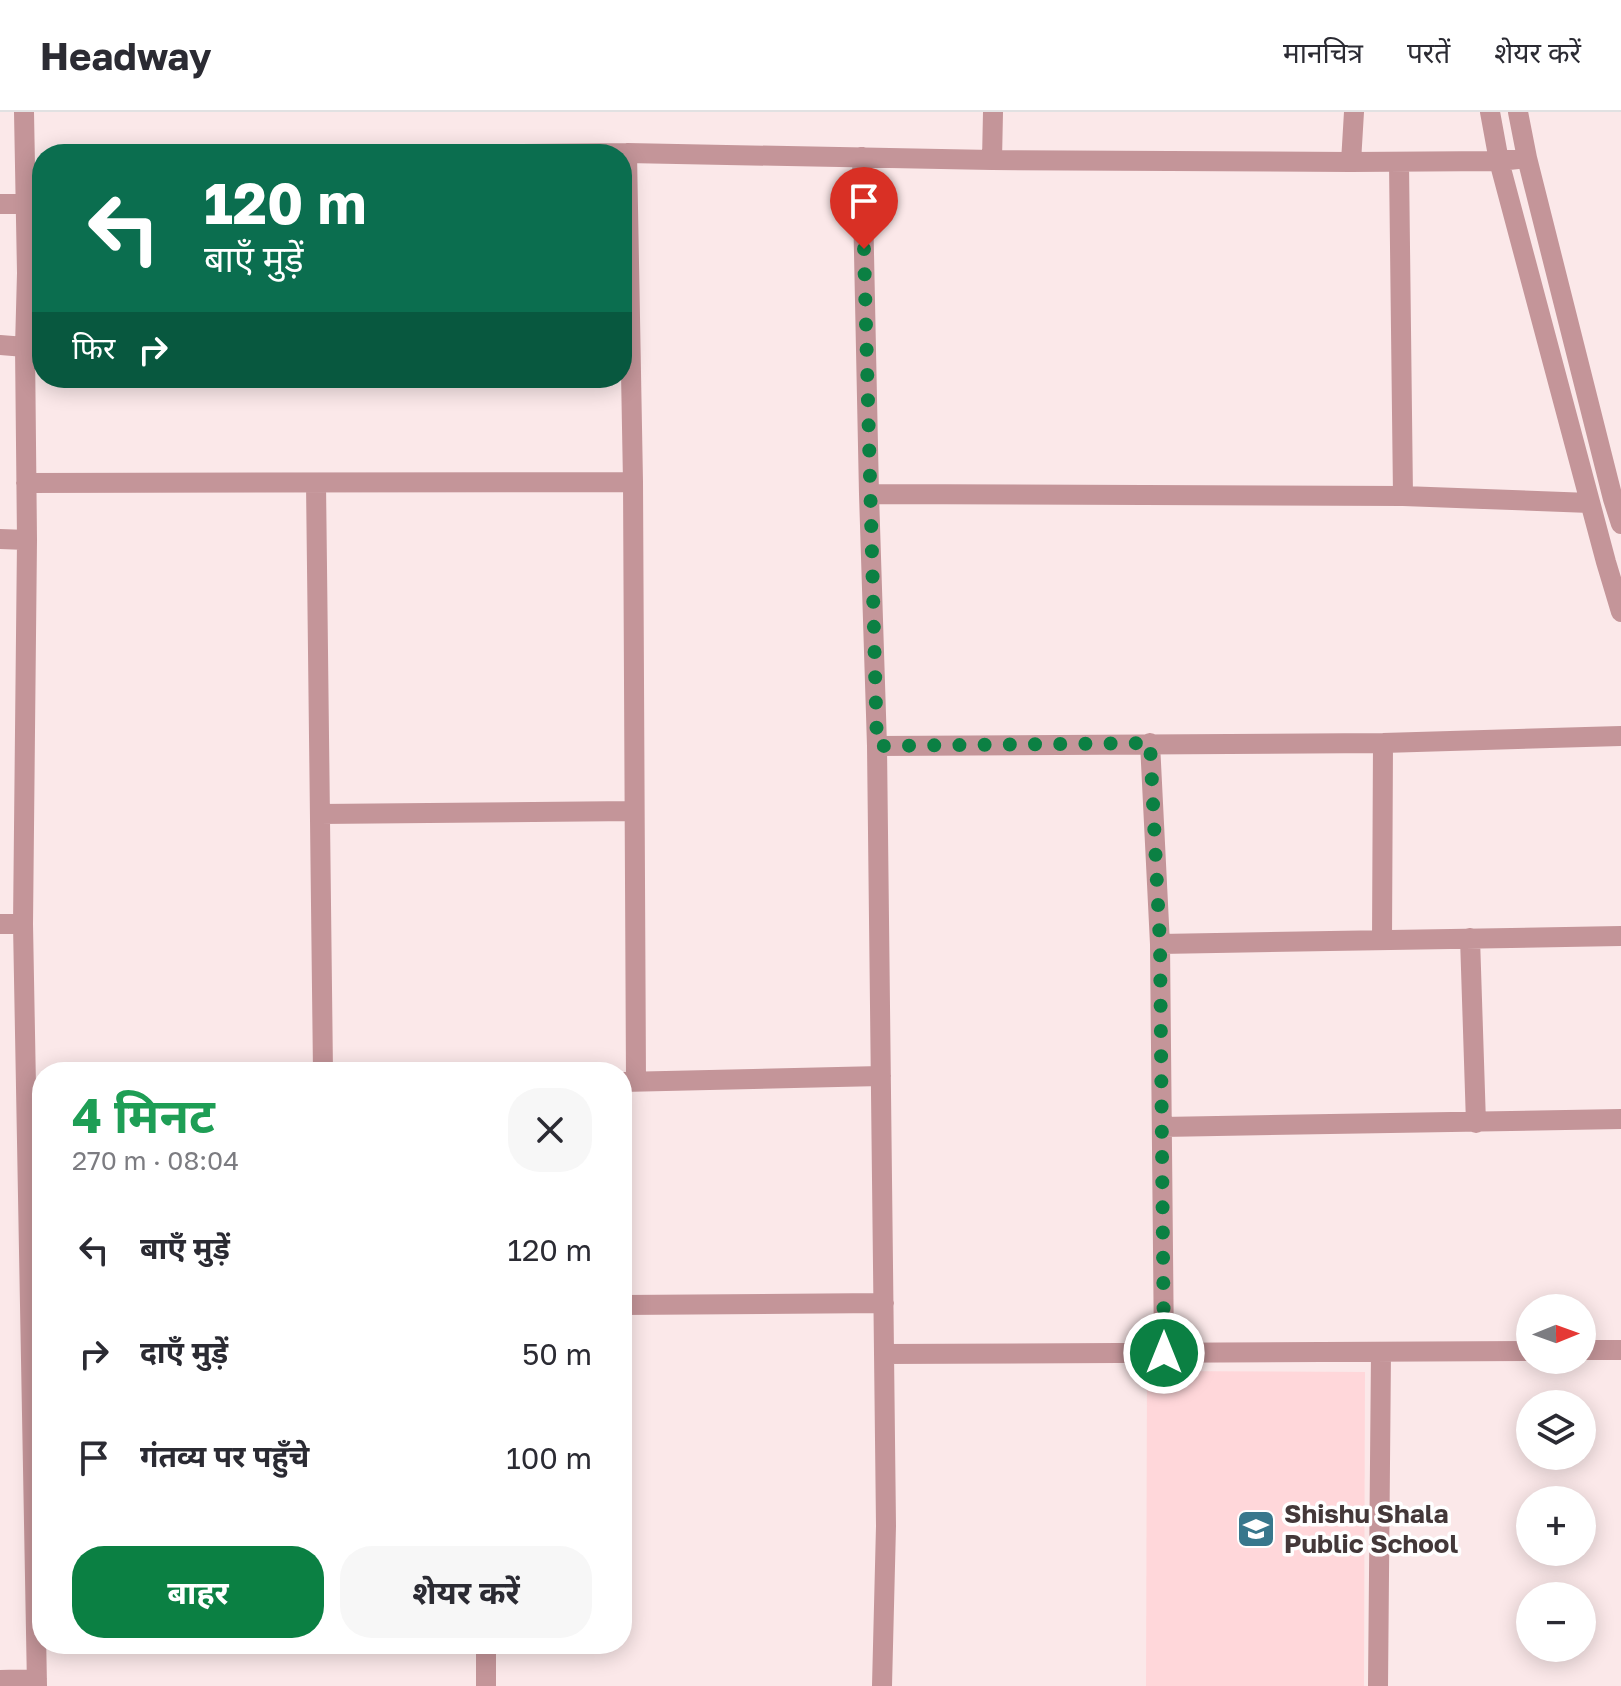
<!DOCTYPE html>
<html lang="hi">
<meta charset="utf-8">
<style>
body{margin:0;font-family:"Golos Text","Noto Sans Devanagari",sans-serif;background:#f7f7f7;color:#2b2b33;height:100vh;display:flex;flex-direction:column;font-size:30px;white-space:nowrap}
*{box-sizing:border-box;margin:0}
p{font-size:26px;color:#7c7c81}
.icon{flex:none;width:44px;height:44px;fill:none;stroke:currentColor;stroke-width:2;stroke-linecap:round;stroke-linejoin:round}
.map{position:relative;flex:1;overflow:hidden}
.sheet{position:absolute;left:32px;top:950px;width:600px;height:592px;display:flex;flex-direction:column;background:#fff;border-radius:32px;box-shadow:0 4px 20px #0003}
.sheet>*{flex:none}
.banner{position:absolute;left:32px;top:32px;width:600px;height:244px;border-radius:32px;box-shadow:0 4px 20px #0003;background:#0b6e4f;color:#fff;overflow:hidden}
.needle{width:52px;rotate:89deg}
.controls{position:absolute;left:1516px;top:1182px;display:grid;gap:16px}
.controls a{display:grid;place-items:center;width:80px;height:80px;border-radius:50%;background:#fff;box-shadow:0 4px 20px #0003;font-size:40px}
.pin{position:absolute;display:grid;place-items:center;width:68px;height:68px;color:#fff;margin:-82px -34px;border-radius:50% 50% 50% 0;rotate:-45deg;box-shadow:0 0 8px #0007}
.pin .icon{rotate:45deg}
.me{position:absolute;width:88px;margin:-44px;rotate:0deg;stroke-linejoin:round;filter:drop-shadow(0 0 6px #0008)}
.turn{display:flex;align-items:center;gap:28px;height:168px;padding:0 40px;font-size:36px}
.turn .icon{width:104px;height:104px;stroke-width:2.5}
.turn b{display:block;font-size:56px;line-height:68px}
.then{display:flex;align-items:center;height:76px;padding:0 40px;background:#0003;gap:16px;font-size:30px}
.round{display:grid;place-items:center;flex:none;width:84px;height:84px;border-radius:32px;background:#f7f7f7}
.overview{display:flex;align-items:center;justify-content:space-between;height:136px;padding:0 40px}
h1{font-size:48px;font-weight:700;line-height:60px;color:#1e9e55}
.primary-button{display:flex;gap:16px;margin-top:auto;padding:16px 40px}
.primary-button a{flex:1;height:92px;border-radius:32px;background:#0b8043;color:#fff;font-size:32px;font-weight:700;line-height:92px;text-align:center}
.primary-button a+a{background:#f7f7f7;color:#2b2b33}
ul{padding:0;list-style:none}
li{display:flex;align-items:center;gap:24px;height:104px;padding:0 40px}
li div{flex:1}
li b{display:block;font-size:30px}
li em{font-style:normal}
header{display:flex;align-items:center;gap:48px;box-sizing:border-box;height:112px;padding:0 40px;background:#fff;border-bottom:2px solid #e1e1e2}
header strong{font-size:38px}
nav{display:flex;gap:44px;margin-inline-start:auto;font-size:28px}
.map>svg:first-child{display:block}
.built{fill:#ffd7da}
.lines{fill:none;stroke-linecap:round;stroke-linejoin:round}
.minor{stroke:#c49599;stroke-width:20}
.route{stroke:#0b8043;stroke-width:14;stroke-dasharray:0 25.2}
.labels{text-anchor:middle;stroke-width:7;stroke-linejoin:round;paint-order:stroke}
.poi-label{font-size:26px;font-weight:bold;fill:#443839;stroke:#fff;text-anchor:start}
</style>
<header>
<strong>Headway</strong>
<nav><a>मानचित्र</a><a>परतें</a><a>शेयर करें</a></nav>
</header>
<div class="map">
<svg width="1621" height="1574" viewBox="0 0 1621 1574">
<rect width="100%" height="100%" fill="#fbe8e9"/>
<path class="built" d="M1147 1259 1365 1260 1364 1574H1146Z"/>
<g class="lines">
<path class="minor" d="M24 0 27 161 25 235 27 428 23 812 37 1574
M1490 0 1499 49 1606 450 1621 500
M1518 0 1527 46 1613 387 1621 412
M627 41 633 370 636 969
M522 42 627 41 992 48 1351 50 1499 49 1527 46
M862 45 869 382 877 634 886 1414 882 1574
M992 48 993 0
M1351 50 1354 0
M1399 51 1403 384
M0 92H26
M0 233 25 235
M26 371 633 370
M316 371 323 960
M869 382 1403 384 1590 391
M0 427 27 428
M1150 631 1160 832 1164 1241
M877 634 1383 631 1621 624
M320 702 634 699
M0 812H23
M1470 826 1476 1011
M1382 828 1383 631
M1160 832 1621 824
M622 970 881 964
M1162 1015 1621 1007
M622 1193 884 1191
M1582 1238H1621
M884 1242 1530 1239
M486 1532V1574
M0 1568 37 1567
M1378 1574 1381 1240"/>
</g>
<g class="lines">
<path class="route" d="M864 137 877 634 1150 631 1160 832 1164 1241"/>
</g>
<defs>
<symbol id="school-square" viewBox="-11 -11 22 22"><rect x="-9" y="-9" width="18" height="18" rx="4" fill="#38778c" stroke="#fff"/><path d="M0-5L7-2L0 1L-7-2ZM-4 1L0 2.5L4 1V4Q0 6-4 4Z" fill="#fff"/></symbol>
</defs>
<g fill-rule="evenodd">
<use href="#school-square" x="1234" y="1395" width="44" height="44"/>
</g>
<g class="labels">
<g class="poi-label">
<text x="1284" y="1411">Shishu Shala<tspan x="1284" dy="30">Public School</tspan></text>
</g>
</g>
</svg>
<div class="controls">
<a><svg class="needle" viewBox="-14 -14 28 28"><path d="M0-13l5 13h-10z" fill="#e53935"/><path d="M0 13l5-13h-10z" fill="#7c7c81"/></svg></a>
<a><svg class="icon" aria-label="layers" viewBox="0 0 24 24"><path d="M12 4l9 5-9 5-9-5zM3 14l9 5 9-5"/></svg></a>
<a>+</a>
<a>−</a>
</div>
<div class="pin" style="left:864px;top:137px;background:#d93025"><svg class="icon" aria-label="arrive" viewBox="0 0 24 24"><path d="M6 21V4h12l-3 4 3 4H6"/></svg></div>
<svg class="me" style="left:1164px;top:1241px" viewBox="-20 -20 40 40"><circle r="17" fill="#0b8043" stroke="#fff" stroke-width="3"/><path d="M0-11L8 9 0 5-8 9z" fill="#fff"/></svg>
<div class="banner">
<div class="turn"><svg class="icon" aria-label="left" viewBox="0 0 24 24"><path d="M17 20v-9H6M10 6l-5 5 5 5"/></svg><div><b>120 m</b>बाएँ मुड़ें</div></div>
<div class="then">फिर<svg class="icon" aria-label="right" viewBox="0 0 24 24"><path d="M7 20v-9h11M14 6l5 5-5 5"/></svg></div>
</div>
<section class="sheet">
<div class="overview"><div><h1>4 मिनट</h1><p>270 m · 08:04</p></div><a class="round"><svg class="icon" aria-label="close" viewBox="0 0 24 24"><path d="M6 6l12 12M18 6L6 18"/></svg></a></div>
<ul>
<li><svg class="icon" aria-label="left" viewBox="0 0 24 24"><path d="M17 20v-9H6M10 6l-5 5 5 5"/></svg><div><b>बाएँ मुड़ें</b></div><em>120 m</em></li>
<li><svg class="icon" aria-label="right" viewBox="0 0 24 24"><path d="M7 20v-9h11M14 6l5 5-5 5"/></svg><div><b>दाएँ मुड़ें</b></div><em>50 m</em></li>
<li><svg class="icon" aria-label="arrive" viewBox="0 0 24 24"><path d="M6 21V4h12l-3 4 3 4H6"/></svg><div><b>गंतव्य पर पहुँचे</b></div><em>100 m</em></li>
</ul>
<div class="primary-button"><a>बाहर</a><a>शेयर करें</a></div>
</section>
</div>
